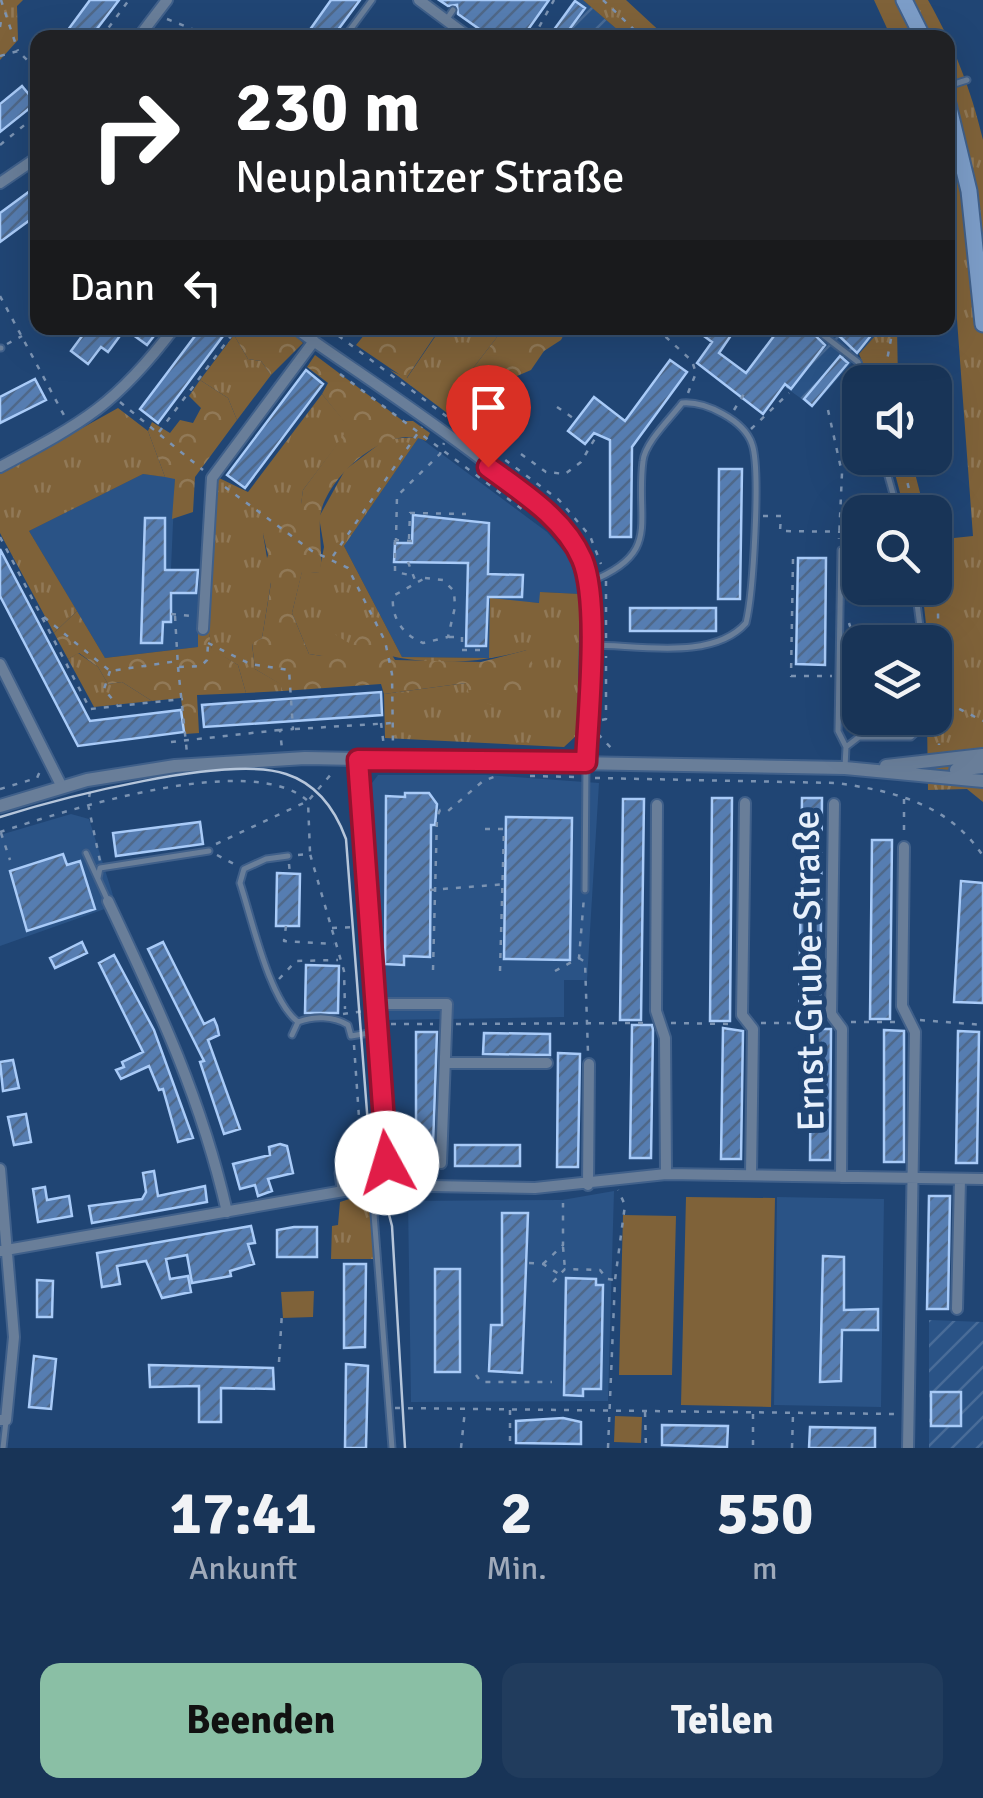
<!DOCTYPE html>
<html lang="de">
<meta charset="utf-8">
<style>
body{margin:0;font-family:Signika,sans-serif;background:#213c5d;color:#f1f3f6;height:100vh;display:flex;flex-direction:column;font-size:38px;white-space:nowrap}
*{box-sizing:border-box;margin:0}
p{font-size:32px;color:#9faaba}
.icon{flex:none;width:55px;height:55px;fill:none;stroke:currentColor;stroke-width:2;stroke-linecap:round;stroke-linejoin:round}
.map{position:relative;height:1448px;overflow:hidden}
.sheet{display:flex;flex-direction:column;background:#183457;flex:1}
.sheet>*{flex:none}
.top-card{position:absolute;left:30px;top:30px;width:925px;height:305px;border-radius:20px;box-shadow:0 10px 40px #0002,0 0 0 2px #364f6d;background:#202124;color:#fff;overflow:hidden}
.controls{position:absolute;left:842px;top:365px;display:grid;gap:20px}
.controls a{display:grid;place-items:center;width:110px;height:110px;border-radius:20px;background:#183457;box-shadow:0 10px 40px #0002,0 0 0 2px #364f6d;font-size:50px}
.pin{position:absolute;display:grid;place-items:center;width:85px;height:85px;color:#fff;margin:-102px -42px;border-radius:50% 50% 50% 0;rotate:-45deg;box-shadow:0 0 10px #0007}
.pin .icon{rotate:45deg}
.me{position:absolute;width:110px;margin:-55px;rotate:354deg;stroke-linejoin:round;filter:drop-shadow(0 0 8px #0008)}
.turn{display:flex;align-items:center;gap:35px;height:210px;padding:0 40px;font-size:45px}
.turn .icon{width:130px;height:130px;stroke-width:2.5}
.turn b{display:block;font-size:70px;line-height:85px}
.then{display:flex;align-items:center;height:95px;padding:0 40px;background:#0003;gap:20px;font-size:38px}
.eta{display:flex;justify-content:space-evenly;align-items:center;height:170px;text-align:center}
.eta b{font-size:60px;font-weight:700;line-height:70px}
.cta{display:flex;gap:20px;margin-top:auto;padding:20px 40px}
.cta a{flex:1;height:115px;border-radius:20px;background:#8abfa5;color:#111;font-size:40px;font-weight:700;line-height:115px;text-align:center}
.cta a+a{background:#213c5d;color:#f1f3f6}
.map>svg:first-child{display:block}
.built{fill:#2a5386}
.industrial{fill:url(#industrial-furrows)}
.grass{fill:url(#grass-tufts)}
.forest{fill:url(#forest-crowns)}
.park{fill:#7f6239}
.building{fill:url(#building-hatch);stroke:#a9cbf8;stroke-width:2.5}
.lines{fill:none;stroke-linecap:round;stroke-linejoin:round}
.service-casing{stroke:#40608a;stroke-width:9}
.minor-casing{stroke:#40608a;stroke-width:14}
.tertiary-casing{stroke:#40608a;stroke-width:16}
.secondary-casing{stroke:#40608a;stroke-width:19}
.path{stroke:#7b93b2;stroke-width:2.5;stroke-dasharray:5 8;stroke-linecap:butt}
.service{stroke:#697e99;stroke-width:5}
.minor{stroke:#697e99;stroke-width:10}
.tertiary{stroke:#697e99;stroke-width:12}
.secondary{stroke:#7c9dc8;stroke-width:15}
.tram{stroke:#b6c6db;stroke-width:2.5}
.route-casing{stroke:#92132f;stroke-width:25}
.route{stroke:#e11d48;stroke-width:18}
.labels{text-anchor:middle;stroke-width:10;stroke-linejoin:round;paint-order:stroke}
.street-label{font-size:38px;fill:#e7f0fc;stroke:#204574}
</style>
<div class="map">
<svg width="983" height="1448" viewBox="0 0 983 1448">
<defs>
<pattern id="industrial-furrows" width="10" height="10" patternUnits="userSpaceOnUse" patternTransform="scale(2.5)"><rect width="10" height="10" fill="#2a5386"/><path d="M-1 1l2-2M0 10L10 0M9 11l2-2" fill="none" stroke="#496c98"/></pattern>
<pattern id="grass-tufts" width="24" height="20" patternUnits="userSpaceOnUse" patternTransform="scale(2.5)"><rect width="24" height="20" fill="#7f6239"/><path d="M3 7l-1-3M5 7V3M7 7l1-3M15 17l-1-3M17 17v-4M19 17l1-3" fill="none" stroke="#917957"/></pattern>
<pattern id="forest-crowns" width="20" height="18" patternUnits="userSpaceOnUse" patternTransform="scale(2.5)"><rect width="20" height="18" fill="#7f6239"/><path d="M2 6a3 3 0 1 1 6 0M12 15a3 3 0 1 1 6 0" fill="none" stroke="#917957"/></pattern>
<pattern id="building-hatch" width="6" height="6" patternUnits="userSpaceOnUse" patternTransform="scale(2.5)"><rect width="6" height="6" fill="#567db1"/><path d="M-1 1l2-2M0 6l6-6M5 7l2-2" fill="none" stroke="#4f6889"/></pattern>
</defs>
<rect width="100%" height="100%" fill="#204574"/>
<path class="built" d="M419 437 547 532 569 557 580 594 541 592 540 603 527 602 489 658 402 657 344 546Z
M143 474 175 478 171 569 199 570 198 647 105 658 29 531Z
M378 775H486L599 783 587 980H564V1017L384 1020 369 787Z
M71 814 89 819 116 905 0 946V835Z
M614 1191 608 1401 411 1402 408 1201 562 1200Z
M777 1197 884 1199 881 1407 774 1405Z"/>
<path class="industrial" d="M574 0H583L626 37 546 38Z
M779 328H882L813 407 753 364Z
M929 1320 983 1322V1448H929Z"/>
<path class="grass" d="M0 0H23L17 6 18 40 0 60Z
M583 0H626L666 37H626Z
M874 0H928C954 46 971 89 983 140V802L967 789 928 790 927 718H935V642H928L922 588H935V540L973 536 948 198V38L891 37Z
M441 328H504L450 398 452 410 475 426 471 431 390 370 407 378Z
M882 328H897L898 382H871L859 354Z
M234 335 248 359 261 361 271 375 237 420 228 398 200 380Z
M322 394 350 428 303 490 301 505 263 534 271 582 262 638 252 644 255 669 281 684 283 691 246 693 238 665 212 650 208 628 212 492 217 477 248 492Z
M118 408 148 431 165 477 143 474 29 531 77 611 54 633 0 533V474Z
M419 437 344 546 402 657 489 658 490 598 539 603 540 592 580 594 577 735 564 747 385 738 384 694 466 683 527 650C466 667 411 666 352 645L322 656 309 654 292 613 302 571 319 573 324 547 319 517 345 470 386 439Z
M891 458H911L925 512H905Z
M78 653 98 667 108 684 122 682 152 701 94 707 68 659Z
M356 1197 372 1202 376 1259H331L332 1226 338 1225 340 1202Z"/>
<path class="forest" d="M240 328H289L303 343 271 375 261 361 248 359 234 335Z
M370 328H440L406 379 356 345Z
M504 328H567L561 340 544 351 531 370 510 379 475 426 452 410 450 398Z
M315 355 403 421H413L430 433 426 441C387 421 322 481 320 519 319 538 323 554 320 573L302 572 292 613 309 654 322 656 331 632 352 645 372 622 395 660 481 662 527 650 539 680 521 714 470 698 466 683 384 694 381 684 283 691 280 684 255 669 252 643 262 638 271 583 262 574 268 555 263 534 275 510 301 504 303 490 349 428 322 394 328 383 307 367Z
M200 380 228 398 237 420 195 477 193 512 172 519 175 479 165 477 148 431 152 422 170 433 180 420 193 423 201 408 189 396Z
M77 611 105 658 198 647V632L208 628 212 649 238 665 246 693 197 695 199 733 185 734 181 698 152 701 122 682 108 684 98 667 79 653 68 659 54 633Z"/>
<path class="park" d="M686 1197 775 1198 771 1407 681 1405Z
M623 1215 676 1216 672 1375H619Z
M314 1291 313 1317 283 1318 281 1292Z
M615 1416 642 1417 641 1443 614 1442Z"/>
<path class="building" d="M90 0H119L90 38H62Z
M331 0H360L332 38H304Z
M439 0H549L522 38H479L482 31 458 14 457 5 448 6Z
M575 1 585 8 563 38H548Z
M22 86 36 103 0 132V104Z
M38 185V214L0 242V213Z
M88 328H160L147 345 125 329 108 352 101 347 88 364 71 351Z
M201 328H229L158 423 140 409Z
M693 328H736L719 353 746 373 780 328H808L825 345 791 389 785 384 763 414 697 363 712 342Z
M824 328H877L857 353 835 332 833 335Z
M840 356 848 363 812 406 804 399Z
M670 360 687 372 632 447 631 537H610V440L594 433 585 444 568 431 594 397 625 421Z
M306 370 323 384 245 488 227 475Z
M35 379 46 400 0 423V397Z
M719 469H742L740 599H718Z
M413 515 489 523 488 574 523 575 522 597H488L486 646H466L468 563 394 562 395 543H412Z
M145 518H165V570H198L196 593H171V622H163L162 643H141Z
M0 549 90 721 181 710 184 732 78 746 0 596Z
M798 558H826L825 665 796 664Z
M630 608H716V631H630Z
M381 692 382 715 204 727 202 705Z
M405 793H429L437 804 435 825H431L430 957 404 956V965L385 964 386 796 405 797Z
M712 798H732L730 1021H710Z
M802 798H822L820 1029H831L830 1160H810L811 1021H799Z
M623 799H644L641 1020H620Z
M506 817 572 818 570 960 504 959Z
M200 822 203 844 116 856 113 833Z
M872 840H892L890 1019H870Z
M63 854 67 865 80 861 95 909 27 931 10 871Z
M277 873 300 874 299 926H276Z
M961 881 983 883V1003L954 1002Z
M82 942 87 953 55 968 50 958Z
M163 942 204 1024 214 1019 217 1026 219 1035 208 1040 240 1129 224 1134 200 1062 204 1061 148 949Z
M114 955 154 1030 193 1138 178 1142 163 1089 159 1090 149 1066 121 1079 116 1070 124 1067 122 1062 143 1052 99 963Z
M306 965 339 966 338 1013H305Z
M632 1025H652L653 1030 651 1158H630Z
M723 1028 743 1031 741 1159H721Z
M884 1030 904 1031V1162H884Z
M958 1031 979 1032 977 1163H956Z
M416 1032H437L433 1146H416Z
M484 1033 550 1034V1055L483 1054Z
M558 1053 580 1054 578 1167H557Z
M13 1060 19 1088 3 1091 0 1062Z
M26 1114 31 1142 14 1145 8 1117Z
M280 1144 287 1146 293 1173 268 1179 272 1191 258 1196 255 1185 240 1189 233 1164 270 1155 269 1147Z
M455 1145H520V1166H455Z
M154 1171 158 1196 205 1186 207 1202 92 1223 89 1206 142 1199 146 1192 143 1173Z
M45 1187 47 1200 69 1196 72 1216 38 1222 33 1189Z
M929 1196H950L948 1309H927Z
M502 1213H528L522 1373 489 1371 491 1325H502Z
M251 1226 255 1243 248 1244 254 1264 230 1271 231 1276 192 1283 187 1255 166 1259 170 1279 188 1276 191 1292 162 1298 146 1261 117 1266 120 1284 102 1287 97 1253Z
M294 1227H317V1257H277V1230Z
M823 1256 844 1257V1310L878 1309V1330H842L841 1381 820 1382Z
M344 1264H366L365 1347 344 1348Z
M435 1269H460V1372H435Z
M566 1278 596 1279V1285H603L601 1389H583V1396L564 1395Z
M37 1280 53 1281 52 1317H37Z
M34 1356 56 1359 51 1409 29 1407Z
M346 1364 368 1366 366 1448H345Z
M149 1365 273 1368 274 1389 221 1388V1422H199V1386L150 1387Z
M931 1392H961V1426H931Z
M563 1418 581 1422V1444L516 1443V1421Z
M662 1425 728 1426 727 1447 662 1445Z
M810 1427 875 1428V1448H809Z"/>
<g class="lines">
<defs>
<path id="service" d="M447 19 453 10
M344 38 372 0
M948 86 967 80
M814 328 858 362 864 382
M0 348H1
M883 458 898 512
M841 550 838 731 846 747
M589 582C663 553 635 523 643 461 645 442 671 418 682 403 705 401 744 420 752 444 761 469 753 595 746 623 713 661 638 645 592 645
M915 588 922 642
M845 767 846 747 859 737H911L922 727V718
M86 853 108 901
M288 856 266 859 244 869 240 883C252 919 269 1000 298 1022
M98 878 100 868 209 851
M585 890 586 763
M292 1035 298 1022C314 1016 333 1016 348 1025L351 1036 375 1032
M347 1139 384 1137
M338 1173 340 1189
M372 1188 392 1448
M3 1448 6 1421"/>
<path id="minor" d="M419 0 470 38
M138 38 167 0
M0 183 38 157
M295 328C356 373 562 501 584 563 600 609 588 711 586 762
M0 467C84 422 116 405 174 328
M203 629 212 478 314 341
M0 664 62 787
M358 759 389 1185
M745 803 742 1015 753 1029 751 1174
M834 804 831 1014 842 1029 841 1177
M657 805 656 1011 665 1038 666 1174
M904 847 902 1006 915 1032 908 1448
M108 901C158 1007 201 1097 227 1212
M374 1004H447L441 1163
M448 1063H547
M0 1169 14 1337 6 1420H0
M588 1185 589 1064
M0 1251 378 1185 535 1188 666 1174 983 1179
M957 1309 960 1179"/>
<path id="tertiary" d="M886 766 983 755
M956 770 983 767
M0 806 87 780 175 766 305 758 845 768 983 781"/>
<path id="secondary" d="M904 0 923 38
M948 104 969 191 983 324"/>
</defs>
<use href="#service" class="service-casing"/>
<use href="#minor" class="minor-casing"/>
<use href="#tertiary" class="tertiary-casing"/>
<use href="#secondary" class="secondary-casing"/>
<path class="path" d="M1 0 18 51
M603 0 643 38
M167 19 205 34 239 38
M0 27 2 15
M101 38 129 0
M533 38 554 0
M0 56 18 51 38 71
M0 145 38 114
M0 296 66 419
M328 328 559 500 590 536 601 564
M656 328 692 361 696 373 688 393
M7 344 22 336
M340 374 522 509
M883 382 893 328
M120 402 203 470
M557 407 576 420
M734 410 744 394
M828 410 842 473 839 539
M751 429 789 393
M159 432 237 328
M521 454 546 472 565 474 581 462 597 435
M901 458 915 512
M225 487 312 551 348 568 385 641 392 674 393 747
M763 516H781L780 531 860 532
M0 537 90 709 183 699
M409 539 410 513 466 514
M395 540V572L410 575
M412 541 396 540 397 496 440 454 444 443
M333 556 422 427
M793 559 791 676H832
M408 562 415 580
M425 578 443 580 454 591 455 607 448 637 423 643C403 635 391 618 393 596Z
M606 581V638
M933 588 938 610 939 745
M171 614 192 616
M175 616 178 667 201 666 207 660 208 644
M44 617 110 671 178 661
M849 623 852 632H893
M449 637H462V650H487
M208 643 250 664 289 670 293 729 280 730 282 749
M178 667 187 753
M110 671 104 689 117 705
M936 697 983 721
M602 720 606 719V656
M381 723 384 747
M295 729 392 723
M598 734 613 750
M171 742 279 730
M530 776 577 777
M595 778 836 783C894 791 949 804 983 856
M0 789 37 778 41 769
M90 792 88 804 100 861
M904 799V836
M485 829H504L500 971
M0 832C68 810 251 750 308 801L310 852
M1 833 10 860
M216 844 308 801 333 772
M217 855 236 865
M298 855 310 854 344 971 345 1009
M289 864 290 874
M430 890 506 884
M286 926 284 941 334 944
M332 928 358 927
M579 958 585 962 588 1053
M433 970 437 817 440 810 448 811 483 781 499 775
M555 971 579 958 584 897
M279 979 296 961 338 960
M343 1014 364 1011
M920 1020 983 1025
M851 1022H898
M671 1023 733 1024
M761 1023H823
M391 1024H433
M456 1024 648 1023
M354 1045 360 1132
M361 1145 364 1176
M563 1247 565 1269
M529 1263 543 1264 559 1274
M543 1264 563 1245V1203
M553 1282 565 1269 600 1270 607 1279 615 1280
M279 1362 282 1312
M476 1375 481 1382H552
M395 1408 897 1414
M510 1410V1448
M645 1412 646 1448
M753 1414V1448
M461 1448 465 1410
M608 1448 615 1280 625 1205 618 1190
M792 1448 793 1414"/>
<use href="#service" class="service"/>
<use href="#minor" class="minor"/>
<use href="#tertiary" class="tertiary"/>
<use href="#secondary" class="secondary"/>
<path class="tram" d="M0 817C61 798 228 754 286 774 317 784 335 809 346 839L369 1138 392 1226 405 1448"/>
</g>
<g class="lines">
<defs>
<path id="route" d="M387 1163 358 760 586 762C588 714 600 601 582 559 565 519 522 492 488 467"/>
</defs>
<use href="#route" class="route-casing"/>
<use href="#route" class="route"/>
</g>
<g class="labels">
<g class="street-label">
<text transform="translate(808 971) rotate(-91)" y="13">Ernst-Grube-Straße</text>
</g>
</g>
</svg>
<div class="controls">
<a><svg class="icon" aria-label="sound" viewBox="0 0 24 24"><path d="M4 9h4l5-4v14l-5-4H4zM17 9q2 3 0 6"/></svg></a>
<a><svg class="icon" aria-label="search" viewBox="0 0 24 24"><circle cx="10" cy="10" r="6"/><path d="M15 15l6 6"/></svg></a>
<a><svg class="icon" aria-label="layers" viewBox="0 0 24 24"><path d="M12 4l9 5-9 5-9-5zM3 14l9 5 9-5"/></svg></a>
</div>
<div class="pin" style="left:488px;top:467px;background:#d93025"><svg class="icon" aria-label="arrive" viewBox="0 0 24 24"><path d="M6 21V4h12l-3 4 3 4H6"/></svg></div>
<svg class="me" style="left:387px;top:1163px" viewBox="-20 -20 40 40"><circle r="19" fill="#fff"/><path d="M0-13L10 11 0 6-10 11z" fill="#e11d48"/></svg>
<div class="top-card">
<div class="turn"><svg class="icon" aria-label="right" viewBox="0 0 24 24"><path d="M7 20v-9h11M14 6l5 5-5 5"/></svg><div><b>230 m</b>Neuplanitzer Straße</div></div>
<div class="then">Dann<svg class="icon" aria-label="left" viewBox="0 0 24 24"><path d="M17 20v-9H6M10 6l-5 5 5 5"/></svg></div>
</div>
</div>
<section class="sheet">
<div class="eta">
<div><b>17:41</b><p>Ankunft</p></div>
<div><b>2</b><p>Min.</p></div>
<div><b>550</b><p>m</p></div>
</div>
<div class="cta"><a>Beenden</a><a>Teilen</a></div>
</section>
